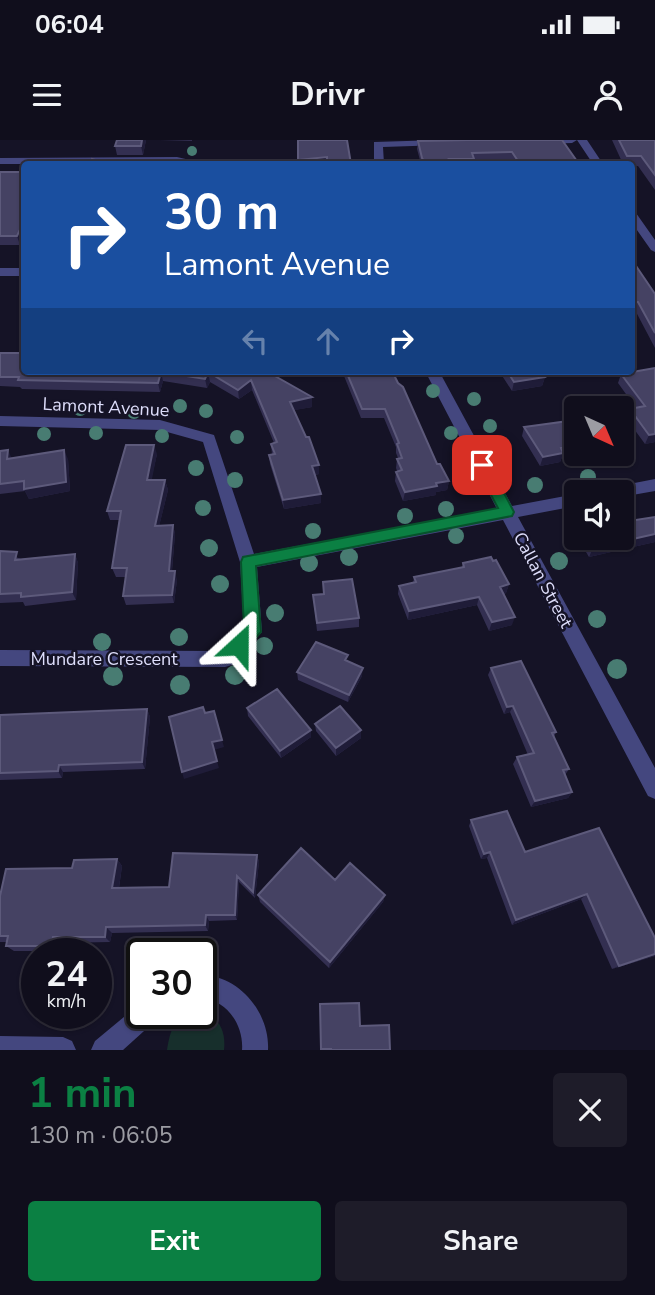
<!DOCTYPE html>
<meta charset="utf-8">
<style>
body{margin:0;font-family:"Nunito Sans",sans-serif;background:#1e1c29;color:#f1f3f6;height:100vh;display:flex;flex-direction:column;font-size:26px;white-space:nowrap}
*{box-sizing:border-box;margin:0}
p{font-size:23px;color:#9c9ca3}
.icon{flex:none;width:38px;height:38px;fill:none;stroke:currentColor;stroke-width:2;stroke-linecap:round;stroke-linejoin:round}
.map{position:relative;height:910px;overflow:hidden}
.side{display:flex;flex-direction:column;background:#100e1c;flex:1}
.side>*{flex:none}
.hud{position:absolute;left:21px;top:21px;width:614px;height:214px;border-radius:7px;box-shadow:0 2px 5px #0004,0 0 0 2px #302e3b;background:#1a4fa0;color:#fff;overflow:hidden}
.needle{width:46px;rotate:136deg}
.controls{position:absolute;left:564px;top:256px;display:grid;gap:14px}
.controls a{display:grid;place-items:center;width:70px;height:70px;border-radius:7px;background:#100e1c;box-shadow:0 2px 5px #0004,0 0 0 2px #302e3b;font-size:35px}
.speed{position:absolute;left:21px;top:798px;display:flex;gap:14px;font-size:35px;font-weight:700;text-align:center}
.speed>*{display:grid;place-content:center;width:91px;height:91px;border-radius:50%;background:#100e1c;box-shadow:0 2px 5px #0004,0 0 0 2px #302e3b;line-height:1}
.speed small{font-size:18px;font-weight:400}
.speed .limit{border:4px solid #111;border-radius:10px;background:#fff;color:#111}
.pin{position:absolute;display:grid;place-items:center;width:60px;height:60px;color:#fff;margin:-30px;border-radius:14px;box-shadow:0 4px 10px #0006}
.me{position:absolute;width:77px;margin:-38px;rotate:24deg;stroke-linejoin:round;filter:drop-shadow(0 0 5px #0008)}
.turn{display:flex;align-items:center;gap:24px;height:147px;padding:0 28px;font-size:32px}
.turn .icon{width:91px;height:91px;stroke-width:2.5}
.turn b{display:block;font-size:49px;line-height:60px}
.lanes{display:flex;align-items:center;height:66px;padding:0 28px;background:#0003;justify-content:center;gap:35px;direction:ltr}
.lanes .off{opacity:.35}
.round{display:grid;place-items:center;flex:none;width:74px;height:74px;border-radius:7px;background:#1e1c29}
.headline{display:flex;align-items:center;justify-content:space-between;height:119px;padding:0 28px}
h1{font-size:42px;font-weight:700;line-height:52px;color:#0b8043}
.action{display:flex;gap:14px;margin-top:auto;padding:14px 28px}
.action a{flex:1;height:80px;border-radius:7px;background:#0b8043;color:#fff;font-size:28px;font-weight:700;line-height:80px;text-align:center}
.action a+a{background:#1e1c29;color:#f1f3f6}
.status{display:flex;justify-content:space-between;align-items:center;height:49px;padding:0 35px;background:#100e1c;direction:ltr}
.status svg{height:19px;fill:currentColor}
header{display:flex;justify-content:space-between;align-items:center;height:91px;padding:0 28px;background:#100e1c;font-size:32px;font-weight:700}
.map>svg:first-child{display:block}
.green{fill:#172f2c}
.lines{fill:none;stroke-linecap:round;stroke-linejoin:round}
.minor{fill:#44477f;fill-rule:evenodd}
.tree{fill:#487c72}
.wall{fill:#332f51}
.shaded-wall{fill:#1f1c38}
.building{fill:#454263;stroke:#5d5a7b;stroke-width:2}
.route{fill:#0b8043;stroke:#07532c;stroke-width:2}
.labels{text-anchor:middle;stroke-width:5;stroke-linejoin:round;paint-order:stroke}
.street-label{font-size:18px;fill:#ddddfa;stroke:#151326}
</style>
<div class="status"><b>06:04</b><svg viewBox="0 0 49 12"><path d="M0 12V9h3v3zM5 12V6h3v6zM10 12V3h3v9zM15 12V0h3v12zM26 1h20v11H26zM47 4h2v5h-2z"/></svg></div>
<header><svg class="icon" aria-label="menu" viewBox="0 0 24 24"><path d="M4 6h16M4 12h16M4 18h16"/></svg>Drivr<svg class="icon" aria-label="person" viewBox="0 0 24 24"><circle cx="12" cy="8" r="4"/><path d="M4 21q1-7 8-7t8 7"/></svg></header>
<div class="map">
<svg width="655" height="910" viewBox="0 0 655 910">
<rect width="100%" height="100%" fill="#151326"/>
<path class="green" d="M201 872C220 876 226 893 224 910H167C171 883 177 877 201 872Z"/>
<g class="lines">
<path class="minor" d="M439 0 443 1V5L383 7 384 24H374V2Z
M537 0H577L572 3 541 4Z
M577 0H587L603 24H593Z
M177 17 207 24H0V18Z
M632 72 636 73 655 100V112L651 110 632 83Z
M0 128H24V136H0Z
M425 231H439L512 366 576 354V366L518 377 655 628V659L648 656 503 380 257 427 262 492 232 525 225 527 0 526V510L221 511 244 489 240 422 203 302 160 290 0 286V276L160 280 214 295 254 414 497 369Z
M655 339V351L621 357V352H611L619 346Z
M201 835C239 835 270 873 268 910H242C244 886 227 859 201 859Z
M142 862V873H157L154 882 123 910H91L95 901Z
M0 896 63 897 72 901 76 910H0Z"/>
</g>
<g class="tree">
<circle cx="192" cy="11" r="5"/>
<circle cx="433" cy="251" r="7"/>
<circle cx="474" cy="259" r="7"/>
<circle cx="180" cy="266" r="7"/>
<circle cx="80" cy="269" r="7"/>
<circle cx="206" cy="271" r="7"/>
<circle cx="134" cy="272" r="7"/>
<circle cx="490" cy="286" r="7"/>
<circle cx="96" cy="293" r="7"/>
<circle cx="451" cy="293" r="7"/>
<circle cx="44" cy="294" r="7"/>
<circle cx="162" cy="296" r="7"/>
<circle cx="237" cy="297" r="7"/>
<circle cx="196" cy="328" r="8"/>
<circle cx="473" cy="332" r="8"/>
<circle cx="588" cy="337" r="8"/>
<circle cx="235" cy="340" r="8"/>
<circle cx="535" cy="345" r="8"/>
<circle cx="203" cy="368" r="8"/>
<circle cx="446" cy="369" r="8"/>
<circle cx="405" cy="376" r="8"/>
<circle cx="313" cy="391" r="8"/>
<circle cx="456" cy="396" r="8"/>
<circle cx="209" cy="408" r="9"/>
<circle cx="349" cy="417" r="9"/>
<circle cx="559" cy="421" r="9"/>
<circle cx="309" cy="423" r="9"/>
<circle cx="220" cy="444" r="9"/>
<circle cx="275" cy="473" r="9"/>
<circle cx="597" cy="479" r="9"/>
<circle cx="179" cy="497" r="9"/>
<circle cx="102" cy="502" r="9"/>
<circle cx="264" cy="506" r="9"/>
<circle cx="617" cy="529" r="10"/>
<circle cx="235" cy="535" r="10"/>
<circle cx="113" cy="536" r="10"/>
<circle cx="180" cy="545" r="10"/>
</g>
<path class="wall" d="M146 0 143 15H117L115 6Z
M160 0H192V1Z
M468 0 579 24H513L511 20 474 21 473 24H421L417 9 418 1Z
M612 0H655V50L638 26H632V24H623Z
M0 32H24V96L20 105H0Z
M632 120 655 154V208L635 170 632 171Z
M0 213H20L24 231H266L312 257V267L294 270 319 325V334L315 335 321 363 284 369 270 324 269 315H272L271 304 274 303 252 250 239 259 210 242 207 248 163 241 160 252 22 249 20 247 0 246Z
M655 228V302L645 304 626 278 630 269 636 268 618 243 621 234Z
M342 231H392L437 324 449 341 447 350 436 352V355L403 361 395 341 396 332 397 331 396 328 397 319 398 318 396 313V307L384 278H361Z
M499 231H541L545 237 542 246 512 251Z
M524 287 576 313H588L562 317 560 322 540 326 522 296Z
M0 311 12 318 68 319 70 351 29 359 25 351 0 354Z
M157 314 151 340H165L168 350 159 386 173 385 175 394 172 431 177 440 174 463 126 465 123 456 126 437H116L112 428 119 380H110L107 371Z
M655 377V402L589 417 577 397H621V379L623 382Z
M0 411 21 419 75 414 78 423 76 460 25 466 23 462 0 463Z
M463 423 509 444 506 453 504 454 512 485 489 491 477 465 408 480 398 454 399 446 413 443 414 437 462 427Z
M323 442 359 478V487L317 491 313 455 323 454Z
M348 522 362 536 348 562 298 540 297 532Z
M491 528 556 592 554 597 569 629 565 635 572 652 568 658 531 667 513 624 517 617 528 615 510 572 504 574 488 535Z
M247 568 311 597 281 618 248 576Z
M147 569 150 577 145 629 63 632 62 638 0 640V575Z
M315 584 361 598 336 616 316 591Z
M471 680 525 712 655 798V816L612 829 581 759 512 785 487 718 481 719 469 686Z
M257 715 259 722 255 758 239 742 237 780 209 781 208 791 112 793 110 802 60 803 58 811H14L6 806 7 802H0V756L72 728 117 719 122 726 119 748 169 747Z
M258 755H385L383 762 329 828 260 762Z"/>
<path class="shaded-wall" d="M142 0H146L143 15 141 6Z
M327 17V24H298V20Z
M24 81V96L20 105 17 96Z
M161 232 163 241 160 252 158 243Z
M208 232 210 242 207 248 205 239Z
M545 237 542 246 512 251 514 242Z
M251 240 252 250 239 259 238 250Z
M312 257V267L290 271V262Z
M655 294V302L645 304 649 295Z
M154 305 157 314 150 349 147 340Z
M576 306V313H588L562 317 560 322 540 326 543 317 561 308Z
M8 310 12 319H7Z
M64 310 68 319 70 351 29 359 24 349Z
M319 325V334L313 335 312 326Z
M165 340 168 350 157 395 155 386Z
M449 341 447 350 436 352V355L403 361 405 352Z
M321 354V363L284 369 283 360Z
M173 385 175 394 171 440 169 431Z
M655 394V402L589 417 593 408Z
M75 414 78 423 76 460 72 452Z
M175 431 177 440 174 463 172 455Z
M509 444 506 453 497 455 500 447Z
M479 457 477 465 408 480 409 471Z
M515 477 512 485 489 491 492 482Z
M363 528 362 536 348 562 349 555Z
M513 566 510 572 504 574 507 567Z
M147 569 150 577 145 629 142 622Z
M311 590V597L281 618 280 611Z
M361 590V598L336 616V608Z
M222 600 224 607 214 610 212 602Z
M217 621 219 628 184 639 182 632Z
M59 625 63 632 62 638 58 631Z
M572 652 568 658 531 667 535 661Z
M490 712 487 718 481 719 484 714Z
M257 715 259 722 255 758 253 752Z
M117 719 122 726 118 754 112 748Z
M237 736 239 742 237 780 235 775Z
M587 754 581 759 512 785 516 780Z
M385 755 383 762 329 828 330 822Z
M206 775 209 781 208 791 205 785Z
M106 787 112 793 110 802 105 797Z
M53 797 60 803 58 811 51 806Z
M655 814V816L612 829 619 826Z"/>
<path class="building" d="M117 0H142L141 6H115Z
M298 0H347L351 24H327V17L298 20Z
M468 0H562L579 24H520L512 12 472 13 474 19H449L452 24H426L422 18 418 1Z
M619 0H655V35L641 16H627Z
M92 19 108 24H90Z
M0 32H24V81L17 96H0Z
M632 120 655 154V193L638 162H632Z
M22 207H24V231H266L312 257 290 262 306 297H309L319 325 312 326 321 354 283 360 269 315 275 314 271 304 277 302 251 240 238 250 208 232 205 239 161 232 158 243 18 240 19 237H0V213H20Z
M655 228V294L649 295 630 269 645 266 621 234Z
M346 231H392L398 243 403 247 437 324H440L449 341 436 343 437 346 405 352 396 332 402 330 397 319 402 318 397 304 399 303 385 269H362Z
M507 231H541L545 237 514 242Z
M576 280V306L561 308 563 313 543 317 524 287Z
M126 305H154L147 340H165L155 386 173 385 169 431H175L172 455 123 456 127 428H112L121 371H107Z
M8 310 7 319 64 310 66 342 24 349V341L0 344V311Z
M655 377V394L593 408 586 397H621V379L623 382Z
M0 411 17 412 15 420 75 414 72 452 21 457V453L0 454Z
M491 417 493 421 496 420 509 444 500 447 515 477 492 482 479 457 409 471 399 446 416 442 414 437 464 427 463 423Z
M352 439 359 478 317 483 313 455 324 454 323 442Z
M316 502 348 515 345 520 363 528 349 555 297 532Z
M521 521 556 592 552 593 569 629 563 630 572 652 535 661 517 617 534 613 513 566 507 567 491 528Z
M277 549 311 590 280 611 247 568Z
M340 566 361 590 336 608 315 584Z
M203 567 205 573 214 571 222 600 212 602 217 621 182 632 169 577Z
M147 569 142 622 59 625 58 631 0 633V575Z
M507 671 525 712 599 688 655 798V814L619 826 587 754 516 780 490 712 484 714 471 680Z
M301 708 335 740 350 723 385 755 330 822 258 755Z
M173 713 257 715 253 752 237 736 235 775H206L205 785 106 787 105 797H53L51 806H6L8 796H0V756L6 729 72 728 74 720 117 719 112 748 169 747Z
M359 863 360 886 389 885 390 910H331V909H321L320 864Z"/>
<path class="route" d="M482 320 489 325 514 372 512 376 256 426 261 492 245 510H233L231 505 244 489 241 422 243 417 498 368 475 325Z"/>
<g class="labels">
<g class="street-label">
<text transform="translate(106 267) rotate(3)" y="6">Lamont Avenue</text>
<text transform="translate(543 440) rotate(62)" y="6">Callan Street</text>
<text x="104" y="525">Mundare Crescent</text>
</g>
</g>
</svg>
<div class="controls">
<a><svg class="needle" viewBox="-14 -14 28 28"><path d="M0-13l5 13h-10z" fill="#e53935"/><path d="M0 13l5-13h-10z" fill="#9c9ca3"/></svg></a>
<a><svg class="icon" aria-label="sound" viewBox="0 0 24 24"><path d="M4 9h4l5-4v14l-5-4H4zM17 9q2 3 0 6"/></svg></a>
</div>
<div class="speed"><div>24<small>km/h</small></div><div class="limit">30</div></div>
<div class="pin" style="left:482px;top:325px;background:#d93025"><svg class="icon" aria-label="arrive" viewBox="0 0 24 24"><path d="M6 21V4h12l-3 4 3 4H6"/></svg></div>
<svg class="me" style="left:239px;top:505px" viewBox="-20 -20 40 40"><path d="M0-17L14 15 0 8-14 15z" fill="#0b8043" stroke="#fff" stroke-width="4"/></svg>
<div class="hud">
<div class="turn"><svg class="icon" aria-label="right" viewBox="0 0 24 24"><path d="M7 20v-9h11M14 6l5 5-5 5"/></svg><div><b>30 m</b>Lamont Avenue</div></div>
<div class="lanes"><svg class="icon off" aria-label="left" viewBox="0 0 24 24"><path d="M17 20v-9H6M10 6l-5 5 5 5"/></svg><svg class="icon off" aria-label="ahead" viewBox="0 0 24 24"><path d="M12 20V5M6 11l6-6 6 6"/></svg><svg class="icon" aria-label="right" viewBox="0 0 24 24"><path d="M7 20v-9h11M14 6l5 5-5 5"/></svg></div>
</div>
</div>
<section class="side">
<div class="headline"><div><h1>1 min</h1><p>130 m · 06:05</p></div><a class="round"><svg class="icon" aria-label="close" viewBox="0 0 24 24"><path d="M6 6l12 12M18 6L6 18"/></svg></a></div>
<div class="action"><a>Exit</a><a>Share</a></div>
</section>
